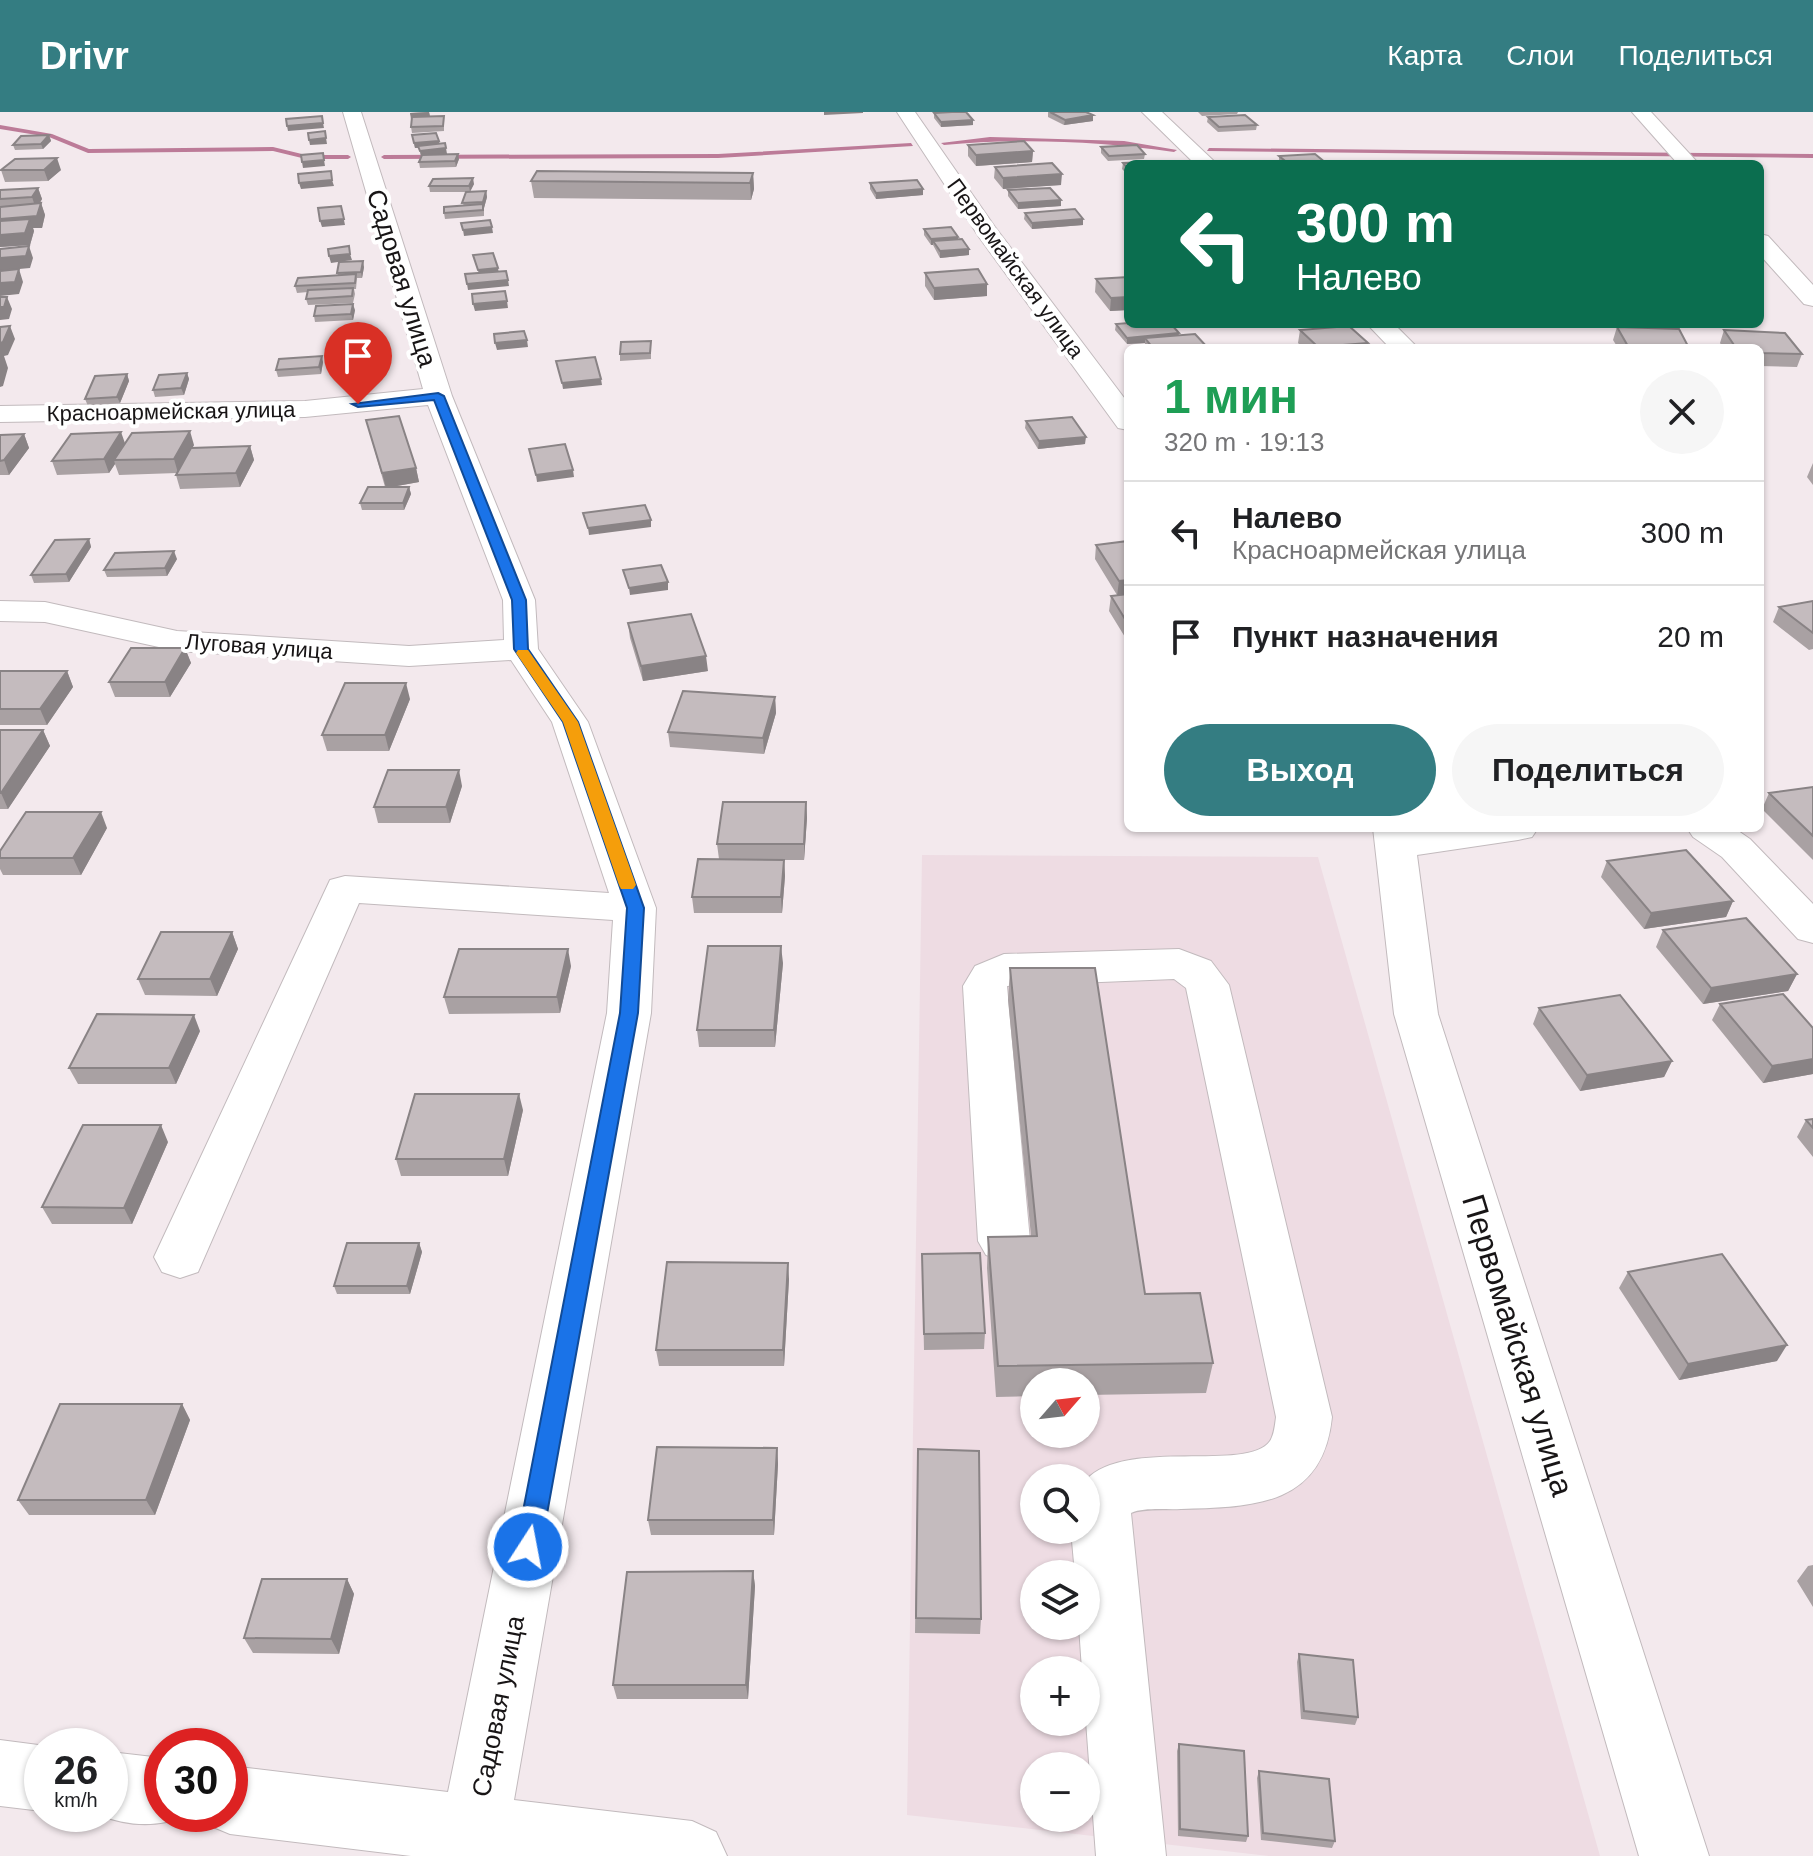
<!DOCTYPE html>
<html lang="ru">
<meta charset="utf-8">
<style>
body{margin:0;font-family:Helvetica,sans-serif;background:#f6f6f6;color:#202124;height:100vh;display:flex;flex-direction:column;font-size:30px;white-space:nowrap}
*{box-sizing:border-box;margin:0}
p{font-size:26px;color:#757577}
.icon{flex:none;width:44px;height:44px;fill:none;stroke:currentColor;stroke-width:2;stroke-linecap:round;stroke-linejoin:round}
.map{position:relative;flex:1;overflow:hidden}
.drawer{position:absolute;left:1124px;top:232px;width:640px;height:488px;display:flex;flex-direction:column;background:#fff;border-radius:12px;box-shadow:0 2px 6px #0004}
.drawer>*{flex:none}
.banner{position:absolute;left:1124px;top:48px;width:640px;height:168px;border-radius:12px;box-shadow:0 2px 6px #0004;background:#0b6e4f;color:#fff;overflow:hidden}
.needle{width:52px;rotate:62deg}
.buttons{position:absolute;left:1020px;top:1256px;display:grid;gap:16px}
.buttons a{display:grid;place-items:center;width:80px;height:80px;border-radius:50%;background:#fff;box-shadow:0 2px 6px #0004;font-size:40px}
.speed{position:absolute;left:24px;top:1616px;display:flex;gap:16px;font-size:40px;font-weight:700;text-align:center}
.speed>*{display:grid;place-content:center;width:104px;height:104px;border-radius:50%;background:#fff;box-shadow:0 2px 6px #0004;line-height:1}
.speed small{font-size:20px;font-weight:400}
.speed .limit{border:12px solid #d22;background:#fff;color:#111}
.pin{position:absolute;display:grid;place-items:center;width:68px;height:68px;color:#fff;margin:-82px -34px;border-radius:50% 50% 50% 0;rotate:-45deg;box-shadow:0 0 8px #0007}
.pin .icon{rotate:45deg}
.me{position:absolute;width:88px;margin:-44px;rotate:11deg;stroke-linejoin:round;filter:drop-shadow(0 0 6px #0008)}
.turn{display:flex;align-items:center;gap:28px;height:168px;padding:0 40px;font-size:36px}
.turn .icon{width:104px;height:104px;stroke-width:2.5}
.turn b{display:block;font-size:56px;line-height:68px}
.round{display:grid;place-items:center;flex:none;width:84px;height:84px;border-radius:42px;background:#f6f6f6}
.summary{display:flex;align-items:center;justify-content:space-between;height:136px;padding:0 40px}
h1{font-size:48px;font-weight:800;line-height:60px;color:#1e9e55}
.cta{display:flex;gap:16px;margin-top:auto;padding:16px 40px}
.cta a{flex:1;height:92px;border-radius:48px;background:#347d82;color:#fff;font-size:32px;font-weight:800;line-height:92px;text-align:center}
.cta a+a{background:#f6f6f6;color:#202124}
ul{padding:0;list-style:none}
li{display:flex;align-items:center;gap:24px;height:104px;padding:0 40px;border-top:2px solid #e0e0e0}
li div{flex:1}
li b{display:block;font-size:30px}
li em{font-style:normal}
header{display:flex;align-items:center;gap:48px;box-sizing:border-box;height:112px;padding:0 40px;background:#347d82;color:#fff}
header strong{font-size:38px}
nav{display:flex;gap:44px;margin-inline-start:auto;font-size:28px}
.map>svg:first-child{display:block}
.built{fill:#eedce3;fill-rule:evenodd}
.lines{fill:none;stroke-linecap:round;stroke-linejoin:round}
.stream{fill:#bc7b98;fill-rule:evenodd}
.minor-casing{stroke:#c2babd;stroke-width:2}
.minor{fill:#fff;fill-rule:evenodd}
.wall{fill:#a9a1a3}
.shaded-wall{fill:#898385}
.building{fill:#c4bbbe;stroke:#898385;stroke-width:2}
.route{fill:#1a73e8;stroke:#114b97;stroke-width:2}
.slow{fill:#f59e0b}
.labels{text-anchor:middle;stroke-width:8;stroke-linejoin:round;paint-order:stroke}
.far-street-label{font-size:22px;fill:#181516;stroke:#fff}
.street-label{font-size:26px;fill:#181516;stroke:#fff}
.near-street-label{font-size:32px;fill:#181516;stroke:#fff}
</style>
<header>
<strong>Drivr</strong>
<nav><a>Карта</a><a>Слои</a><a>Поделиться</a></nav>
</header>
<div class="map">
<svg width="1813" height="1744" viewBox="0 0 1813 1744">
<rect width="100%" height="100%" fill="#f3e9ed"/>
<path class="built" d="M922 743 1318 745 1600 1744H1269L907 1703ZM1034 1270H1086V1322H1034ZM1034 1366H1086V1418H1034ZM1034 1462H1086V1514H1034ZM1034 1558H1086V1610H1034ZM1034 1654H1086V1706H1034Z"/>
<g class="lines">
<path class="stream" d="M0 13 52 22 89 37 273 35 306 43H348L351 45 348 47H306L273 39 88 41 49 25 0 17Z
M990 25 1124 29 1177 38 1174 40C1098 29 1020 26 944 33L941 31Z
M911 31 913 34 718 46 384 47 381 45 384 43 718 42Z
M1209 36 1813 42V46L1207 39Z"/>
<defs>
<path id="minor" d="M343 0H361L452 284 535 488 538 537 588 610 656 796 651 901 514 1688 692 1709 716 1720 727 1744H411L230 1722 206 1712 202 1702H230V1654L448 1680 607 901 613 808 359 791 198 1160 180 1166 162 1160 154 1145 330 768 345 764 609 781 552 610 511 548 409 554 177 539 45 510 0 509V489L45 490 177 519 409 534 504 528 503 488 428 293 305 305 0 310V294L305 289 423 277Z
M897 0H915L995 115 1128 291V318L1118 316 979 125Z
M1142 0H1162L1217 52H1195Z
M1632 0H1651L1699 52H1678Z
M1760 122 1768 124 1813 173V194L1804 192 1760 143Z
M1367 212H1394L1418 236H1390Z
M1373 716H1413V719L1538 716 1532 725 1518 728 1417 743 1438 902 1709 1744H1639L1394 902Z
M1687 716H1734L1750 727 1813 792V831L1798 827 1722 745 1693 725Z
M1179 837 1211 849 1229 873 1332 1305C1323 1394 1254 1395 1181 1397 1166 1398 1145 1395 1131 1401L1166 1744H1096L1086 1609V1558H1082L1079 1514H1086V1462H1075L1071 1418H1086V1368C1126 1325 1248 1361 1270 1329 1274 1323 1275 1313 1276 1305L1186 876 1174 867 1007 874 1030 1129 1022 1143 1004 1149 986 1143 978 1129 963 874 975 854 1004 842Z
M0 1628 46 1634H42V1699L0 1694Z
M110 1640 162 1646V1702L186 1704C157 1716 126 1714 97 1702H110Z"/>
</defs>
<use href="#minor" class="minor-casing"/>
<use href="#minor" class="minor"/>
</g>
<path class="wall" d="M429 0 430 4H444V19L412 21 411 15 412 6 410 1Z
M1048 0H1086L1093 9 1064 13 1048 5Z
M1198 0H1238L1237 2 1202 4Z
M934 1H968L973 8V13L941 15 934 6Z
M1208 5 1257 13 1256 18 1218 20 1207 10Z
M49 23 51 29 43 37 15 38 13 33Z
M412 23 440 32 447 42 459 47 456 55 420 56 419 50 422 44H421L419 36H415Z
M968 33 1033 39 1032 50 976 54 968 44Z
M1101 35 1145 42 1144 47 1108 49 1101 41Z
M1279 44 1326 52H1282L1279 49Z
M1123 51 1128 52V63L1122 57Z
M995 55 1061 73 1003 77 994 66Z
M1 58H61L48 69 5 70Z
M753 61 754 77 751 88 534 86 531 69Z
M870 71 923 77V83L876 87 870 77Z
M474 72 470 79H486L487 85 484 96V104L445 107 444 101 463 94 466 80H430L429 74Z
M38 76 42 87 40 91H41L45 103 42 116H33L34 119 30 133 0 135V78Z
M1008 78 1061 88V94L1018 97 1008 84Z
M1025 101 1083 107V113L1032 117 1024 107Z
M924 117 958 127 969 143 940 146 933 133H931L924 123Z
M364 155 362 166H357L356 177H354L355 182 353 191 308 193 306 187 308 180 297 181 295 174 338 163 337 161Z
M925 161 987 172V184L934 188 925 174Z
M1128 165V198L1110 199 1095 180 1096 167Z
M355 198 353 208 315 210 314 204Z
M1116 212 1179 223 1208 236H1144L1145 231 1127 232 1115 218Z
M1617 215 1689 236H1618L1613 228Z
M1300 218 1368 231 1367 236H1303L1298 231Z
M1724 218 1802 242 1797 255 1760 254V236H1723L1720 231Z
M651 236V247L620 249V242Z
M323 250 321 262 278 265 276 258Z
M187 261 189 267 184 283 155 285 153 278Z
M127 262 129 269 120 291 88 294 85 287Z
M366 308 416 356 419 370 391 375H409L411 382 404 398H362L360 391 385 375Z
M1026 309 1085 332 1038 337 1025 316Z
M24 322 29 336 9 363H0V323Z
M125 331 194 333 192 336 250 334 254 348 240 375 180 377 176 363 177 361 119 363 115 352 109 361 57 363 52 349Z
M1813 351V373L1807 365Z
M89 427 91 435 69 470 34 471 31 463Z
M1128 429V530L1109 499 1111 484 1117 483 1095 447 1096 433Z
M177 447 167 464 107 465 104 458Z
M1813 489V537L1809 538 1773 510 1779 495Z
M628 511 708 559 643 569 630 526Z
M185 536 191 551 170 585H115L109 570Z
M0 559H67L73 575 47 613H0Z
M775 585 776 601 764 642 670 635 668 620Z
M410 587 389 639H327L322 623Z
M0 618H43L50 634 8 697H0Z
M462 674 450 711H378L374 695Z
M1813 675V748L1762 697 1769 681Z
M806 690 807 706 804 748H784L785 764 782 801H694L692 785 719 747 717 732Z
M107 716 81 763H3L0 757V739Z
M1607 749 1733 789 1726 805 1644 817 1601 765Z
M1663 818 1797 862 1788 879 1703 892 1656 835Z
M232 820 238 837 217 884 145 883 138 867Z
M783 851 775 935H699L697 918Z
M571 854 560 901 449 902 444 885Z
M1010 856 1145 1182 1213 1251 1206 1281 1086 1283V1270H1034V1284L996 1285 987 1156 988 1125 1031 1124 1008 888Z
M1720 892 1813 916V962L1763 971 1712 908Z
M1539 896 1672 949 1664 965 1580 979 1533 912Z
M200 919 176 972H78L69 956Z
M523 998 508 1064H401L396 1047Z
M1813 1007V1045L1797 1025 1806 1008Z
M168 1030 132 1112H52L42 1095Z
M419 1131 422 1140 410 1182H337L334 1174Z
M922 1142 985 1221 984 1237 924 1238Z
M1628 1160 1777 1249 1679 1268 1619 1176Z
M789 1167 784 1254H659L656 1238Z
M182 1292 190 1308 155 1403H29L18 1388Z
M777 1336 778 1352 774 1423H651L648 1408Z
M918 1337 981 1507 980 1522 915 1521Z
M1813 1453V1495L1797 1469 1808 1454Z
M753 1459 755 1474 748 1587H617L613 1573Z
M347 1467 354 1482 339 1542 253 1541 244 1526Z
M1299 1542 1358 1605 1355 1613 1301 1607 1297 1550Z
M1179 1632 1248 1724 1246 1730 1178 1724 1177 1639Z
M1259 1659 1335 1729 1332 1736 1261 1728 1257 1666Z"/>
<path class="shaded-wall" d="M429 0 430 5 411 7 410 1Z
M824 0H863V1L824 3Z
M1093 3V9L1064 13 1065 8Z
M973 8V13L941 15V10Z
M323 11 324 16 288 19 287 14Z
M49 23 51 29 43 37 41 32Z
M326 26 327 32 310 33 309 28Z
M439 29 440 34 415 36 414 31Z
M446 36 447 42 421 44 420 39Z
M1033 39 1032 50 976 54V43Z
M458 42 459 47 456 55 455 49Z
M57 46 61 58 48 69 44 58Z
M324 48 325 54 303 56 302 50Z
M753 61 754 77 751 88 750 71Z
M1062 62 1061 73 1003 77V66Z
M473 66 474 72 470 80 469 74Z
M332 68 334 74 301 77 299 71Z
M38 76 42 87 36 97 32 85Z
M923 77V83L876 87V81Z
M486 79 487 85 484 96 483 90Z
M1061 88V94L1018 97V91Z
M41 91 45 103 42 116H33L34 119 30 133 0 135V107Z
M341 94 345 113 322 115 320 109Z
M1083 107V113L1032 117V111Z
M492 115 493 121 464 124 463 118Z
M958 125V131L933 129V133H931V127Z
M29 134 33 146 30 156 19 157 23 170 19 182 0 184V146Z
M969 137V143L940 146V139Z
M350 142 352 148 331 151 329 144Z
M363 149 364 155 362 166 361 160Z
M498 156 499 162 479 164 478 158Z
M508 168 509 174 468 178 467 172Z
M987 172V184L934 188V176Z
M7 185 12 197 9 207 0 208V195Z
M1128 185V198L1110 199 1111 186Z
M507 189 508 196 475 199 473 192Z
M353 192 355 198 353 208 351 202Z
M10 214 15 227 8 243 4 244 8 256 3 274 0 275V231Z
M1179 221 1178 228 1145 226V231L1127 232V226Z
M527 228 528 235 497 238 495 231Z
M1368 231 1367 236H1318V235Z
M374 237 376 260 338 264 336 257Z
M322 244 323 250 321 262 319 255Z
M187 261 189 267 184 283 181 276Z
M127 262 129 269 120 291 117 285Z
M601 267 602 273 563 277 562 271Z
M190 319 194 333 178 361 174 347Z
M121 320 126 334 114 348 115 352 109 361 104 347Z
M24 322 29 336 9 363 4 348Z
M1086 325 1085 332 1038 337 1039 329Z
M250 334 254 348 240 375 236 361Z
M416 356 419 370 386 376 382 361Z
M573 358 574 365 537 370 536 363Z
M409 375 411 382 404 398 403 391Z
M651 408V415L589 423 588 416Z
M89 427 91 435 69 470 66 462Z
M174 439 177 447 167 464 165 456Z
M1128 468V483L1117 484 1119 469Z
M668 470V478L630 483 629 476Z
M185 536 191 551 170 585 165 570Z
M706 544 708 559 643 569 641 554Z
M67 559 73 575 47 613 40 597Z
M406 571 410 587 389 639 385 623Z
M775 585 776 601 764 642 763 626Z
M43 618 50 634 8 697 1 681Z
M459 658 462 674 450 711 446 695Z
M806 690 807 706 804 748V732Z
M101 700 107 716 81 763 73 746Z
M784 748 785 764 782 801 781 785Z
M1733 789 1726 805 1644 817 1651 801Z
M232 820 238 837 217 884 210 867Z
M781 834 783 851 775 935 774 918Z
M568 837 571 854 560 901 557 885Z
M1797 862 1788 879 1703 892 1711 876Z
M194 903 200 919 176 972 169 956Z
M1813 947V962L1763 971 1772 954Z
M1672 949 1664 965 1580 979 1587 963Z
M519 982 523 998 508 1064 504 1047Z
M161 1013 168 1030 132 1112 124 1096Z
M419 1131 422 1140 410 1182 407 1174Z
M788 1151 789 1167 784 1254 783 1238Z
M1787 1233 1777 1249 1679 1268 1688 1252Z
M182 1292 190 1308 155 1403 146 1388Z
M777 1336 778 1352 774 1423 773 1408Z
M753 1459 755 1474 748 1587 746 1573Z
M347 1467 354 1482 339 1542 331 1527Z"/>
<path class="building" d="M952 0H966L973 8 941 10 934 1Z
M1050 0H1086L1093 3 1065 8Z
M1245 3 1257 13 1219 15 1208 5Z
M322 4 323 11 287 14 286 7Z
M444 4 443 14 411 15 412 5Z
M325 19 326 26 309 28 308 21Z
M436 21 439 29 414 31 412 23Z
M49 23 41 32 13 33 21 24Z
M1024 29 1033 39 976 43 968 33Z
M445 31 446 36 420 39 418 34Z
M1137 33 1145 42 1109 44 1101 35Z
M323 41 324 48 302 50 301 43Z
M458 42 455 49 419 50 422 43Z
M1315 42 1326 51 1289 52 1279 44Z
M57 46 44 58H1L15 47Z
M1152 50 1154 52H1128V57L1123 51Z
M1052 51 1062 62 1003 66 995 55Z
M331 59 332 68 299 71 298 62Z
M537 59 753 61 750 71 531 69Z
M473 66 469 74H429L433 67Z
M917 68 923 77 876 81 870 71Z
M38 76 32 85 0 87V78Z
M1050 76 1061 88 1018 91 1008 78Z
M486 79 483 90 462 91 466 80Z
M41 91 37 104 0 107V95Z
M483 92V98L444 101V95Z
M341 94 344 107 320 109 318 96Z
M1075 97 1083 107 1032 111 1025 101Z
M30 107 25 121 0 123V109Z
M490 108 492 115 463 118 461 111Z
M951 115 958 125 931 127 924 117Z
M962 127 969 137 940 139 933 129Z
M29 134 26 144 0 146V137Z
M349 134 350 142 329 144 328 137Z
M493 141 498 156 478 158 473 143Z
M363 149 361 160 337 161 339 150Z
M19 157 15 170 0 171V159Z
M978 157 987 172 934 176 925 161Z
M506 159 508 168 467 172 465 162Z
M356 162 355 171 295 174 298 166Z
M1128 165V185L1111 186 1096 167Z
M353 176 352 184 306 187 308 178Z
M505 179 507 189 473 192 472 182Z
M0 185H7L4 195H0Z
M353 192 351 202 314 204 316 194Z
M1128 211V212H1171L1179 221 1127 226 1116 212Z
M10 214 3 230 0 231V215Z
M1349 214 1368 231 1318 235 1300 218Z
M1617 215 1679 217 1689 236H1629Z
M1724 218 1785 221 1802 242 1760 241V236H1736Z
M524 219 527 228 495 231 494 222Z
M1195 222 1208 236H1153L1145 226Z
M651 229 650 241 620 242 621 230Z
M374 237V253L336 257 337 241Z
M322 244 319 255 276 258 279 247Z
M595 245 601 267 562 271 556 249Z
M187 261 181 276 153 278 159 263Z
M127 262 117 285 85 287 95 264Z
M399 304 416 356 382 361 366 308Z
M1072 305 1086 325 1039 329 1026 309Z
M190 319 174 347 114 348 132 321Z
M121 320 104 347 52 349 71 322Z
M24 322 4 348 0 349V323Z
M565 332 573 358 536 363 529 337Z
M250 334 236 361 176 363 191 336Z
M368 375H409L403 391H360Z
M645 393 651 408 588 416 583 401Z
M89 427 66 462 31 463 55 428Z
M1128 429V468L1119 469 1096 433Z
M174 439 165 456 104 458 115 441Z
M661 453 668 470 629 476 623 458Z
M1128 482V512L1111 484Z
M1813 489V521L1779 495Z
M691 502 706 544 641 554 628 511Z
M131 536H185L165 570H109Z
M0 559H67L40 597H0Z
M345 571H406L385 623H322Z
M683 579 775 585 763 626 668 620Z
M0 618H43L1 681H0Z
M388 658H459L446 695H374Z
M1813 675V724L1769 681Z
M723 690H806L804 732H717Z
M26 700H101L73 746H0V739Z
M1686 738 1733 789 1651 801 1607 749Z
M698 747 784 748 781 785H692Z
M1746 806 1797 862 1711 876 1663 818Z
M161 820H232L210 867H138Z
M708 834H781L774 918H697Z
M459 837H568L557 885H444Z
M1010 856H1095L1145 1182 1200 1181 1213 1251 998 1254 988 1125 1037 1124Z
M1783 882 1813 916V947L1772 954 1720 892Z
M1620 883 1672 949 1587 963 1539 896Z
M97 902 194 903 169 956H69Z
M415 982H519L504 1047H396Z
M1813 1007V1016L1806 1008Z
M83 1013H161L124 1096 42 1095Z
M347 1131H419L407 1174H334Z
M980 1141 985 1221 924 1222 922 1142Z
M1722 1142 1787 1233 1688 1252 1628 1160Z
M667 1150 788 1151 783 1238H656Z
M60 1292H182L146 1388H18Z
M657 1335 777 1336 773 1408H648Z
M918 1337 979 1339 981 1507 916 1506Z
M753 1459 746 1573H613L627 1460Z
M262 1467H347L331 1527 244 1526Z
M1299 1542 1353 1548 1358 1605 1304 1599Z
M1179 1632 1244 1639 1248 1724 1180 1717Z
M1259 1659 1329 1667 1335 1729 1263 1721Z"/>
<path class="route" d="M438 281 444 284 526 488 528 537 578 610 644 796 638 901 541 1435 537 1443 528 1446 519 1443 516 1435 620 901 627 796 563 610 514 537 512 488 434 288 358 295 352 292Z"/>
<path class="slow" d="M518 538H528L578 610 636 773 633 777H621L619 773 563 610 516 541Z"/>
<g class="labels">
<g class="far-street-label">
<text transform="translate(1016 156) rotate(54)" y="8">Первомайская улица</text>
<text transform="translate(171 299) rotate(-1)" y="8">Красноармейская улица</text>
<text transform="translate(259 534) rotate(4)" y="8">Луговая улица</text>
</g>
<g class="street-label">
<text transform="translate(402 166) rotate(73)" y="9">Садовая улица</text>
<text transform="translate(498 1594) rotate(-79)" y="9">Садовая улица</text>
</g>
<g class="near-street-label">
<text transform="translate(1518 1233) rotate(73)" y="11">Первомайская улица</text>
</g>
</g>
</svg>
<div class="buttons">
<a><svg class="needle" viewBox="-14 -14 28 28"><path d="M0-13l5 13h-10z" fill="#e53935"/><path d="M0 13l5-13h-10z" fill="#757577"/></svg></a>
<a><svg class="icon" aria-label="search" viewBox="0 0 24 24"><circle cx="10" cy="10" r="6"/><path d="M15 15l6 6"/></svg></a>
<a><svg class="icon" aria-label="layers" viewBox="0 0 24 24"><path d="M12 4l9 5-9 5-9-5zM3 14l9 5 9-5"/></svg></a>
<a>+</a>
<a>−</a>
</div>
<div class="speed"><div>26<small>km/h</small></div><div class="limit">30</div></div>
<div class="pin" style="left:358px;top:292px;background:#d93025"><svg class="icon" aria-label="arrive" viewBox="0 0 24 24"><path d="M6 21V4h12l-3 4 3 4H6"/></svg></div>
<svg class="me" style="left:528px;top:1435px" viewBox="-20 -20 40 40"><circle r="17" fill="#1a73e8" stroke="#fff" stroke-width="3"/><path d="M0-11L8 9 0 5-8 9z" fill="#fff"/></svg>
<div class="banner">
<div class="turn"><svg class="icon" aria-label="left" viewBox="0 0 24 24"><path d="M17 20v-9H6M10 6l-5 5 5 5"/></svg><div><b>300 m</b>Налево</div></div>
</div>
<section class="drawer">
<div class="summary"><div><h1>1 мин</h1><p>320 m · 19:13</p></div><a class="round"><svg class="icon" aria-label="close" viewBox="0 0 24 24"><path d="M6 6l12 12M18 6L6 18"/></svg></a></div>
<ul>
<li><svg class="icon" aria-label="left" viewBox="0 0 24 24"><path d="M17 20v-9H6M10 6l-5 5 5 5"/></svg><div><b>Налево</b><p>Красноармейская улица</p></div><em>300 m</em></li>
<li><svg class="icon" aria-label="arrive" viewBox="0 0 24 24"><path d="M6 21V4h12l-3 4 3 4H6"/></svg><div><b>Пункт назначения</b></div><em>20 m</em></li>
</ul>
<div class="cta"><a>Выход</a><a>Поделиться</a></div>
</section>
</div>
